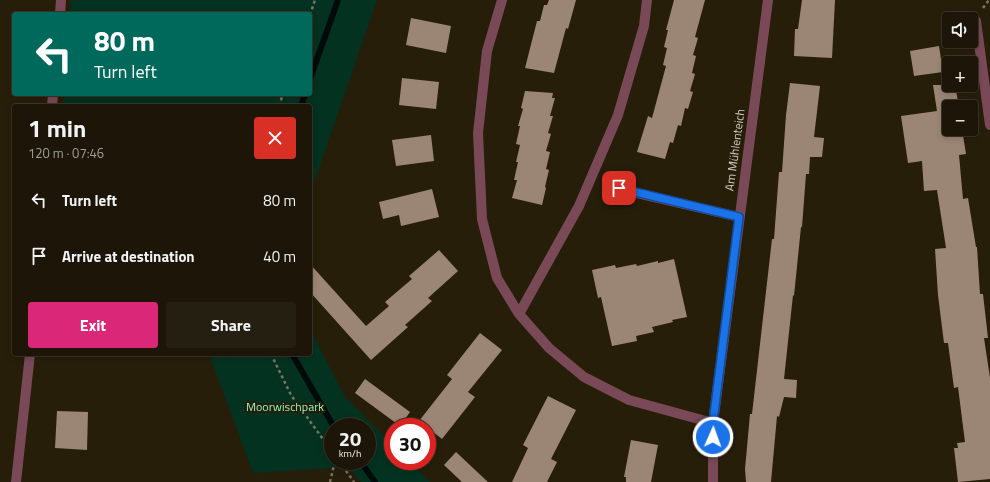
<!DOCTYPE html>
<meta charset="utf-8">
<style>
body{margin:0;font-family:"Titillium Web",sans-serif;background:#251f12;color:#f1f3f6;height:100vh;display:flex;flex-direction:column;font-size:15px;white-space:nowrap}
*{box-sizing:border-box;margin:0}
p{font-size:13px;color:#a09f9c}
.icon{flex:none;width:22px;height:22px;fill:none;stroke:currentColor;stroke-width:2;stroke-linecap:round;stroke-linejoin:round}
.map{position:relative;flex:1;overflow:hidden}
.side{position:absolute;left:12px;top:104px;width:300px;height:252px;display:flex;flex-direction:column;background:#1d1608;border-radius:4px;box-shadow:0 2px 6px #0003,0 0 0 1px #3b3529}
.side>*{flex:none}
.hud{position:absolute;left:12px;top:12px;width:300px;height:84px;border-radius:4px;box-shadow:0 2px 6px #0003,0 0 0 1px #3b3529;background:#00695c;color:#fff;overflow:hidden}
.tools{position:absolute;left:942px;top:12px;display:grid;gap:8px}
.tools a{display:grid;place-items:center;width:36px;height:36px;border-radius:4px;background:#1d1608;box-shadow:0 2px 6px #0003,0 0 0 1px #3b3529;font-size:20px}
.speed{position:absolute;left:324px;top:418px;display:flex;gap:8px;font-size:20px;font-weight:700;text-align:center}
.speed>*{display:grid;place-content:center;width:52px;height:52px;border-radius:50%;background:#1d1608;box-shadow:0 2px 6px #0003,0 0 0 1px #3b3529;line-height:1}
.speed small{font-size:10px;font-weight:400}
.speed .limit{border:6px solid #d22;background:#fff;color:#111}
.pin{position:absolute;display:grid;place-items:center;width:34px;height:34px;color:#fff;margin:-17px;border-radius:8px;box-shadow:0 2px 6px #0006}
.me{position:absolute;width:44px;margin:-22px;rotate:2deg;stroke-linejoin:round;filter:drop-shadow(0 0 3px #0008)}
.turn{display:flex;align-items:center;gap:14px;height:84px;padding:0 16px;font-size:18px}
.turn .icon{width:52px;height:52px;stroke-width:2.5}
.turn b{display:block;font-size:28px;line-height:34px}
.round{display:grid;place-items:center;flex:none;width:42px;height:42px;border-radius:4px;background:#251f12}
.head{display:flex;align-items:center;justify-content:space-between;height:68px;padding:0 16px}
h1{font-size:24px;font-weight:700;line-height:30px}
.action{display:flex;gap:8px;margin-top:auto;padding:8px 16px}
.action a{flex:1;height:46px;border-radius:4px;background:#db2777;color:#fff;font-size:16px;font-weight:700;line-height:46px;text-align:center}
.action a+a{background:#251f12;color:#f1f3f6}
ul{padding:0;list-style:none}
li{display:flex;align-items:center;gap:12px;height:56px;padding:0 16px}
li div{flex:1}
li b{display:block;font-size:15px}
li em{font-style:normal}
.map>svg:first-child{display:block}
.green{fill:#033220;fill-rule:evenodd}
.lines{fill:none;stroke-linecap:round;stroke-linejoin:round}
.stream{stroke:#010a0b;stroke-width:6}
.building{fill:#9b8675}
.path{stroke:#7a7362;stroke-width:2.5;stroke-dasharray:3 3;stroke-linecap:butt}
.minor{stroke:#794957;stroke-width:10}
.route-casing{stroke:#114b97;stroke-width:10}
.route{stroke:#1a73e8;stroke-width:7}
.labels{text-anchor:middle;stroke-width:4;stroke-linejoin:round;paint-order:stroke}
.street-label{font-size:12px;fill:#d7d1c5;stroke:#271e0a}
.park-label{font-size:12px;fill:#8af3c0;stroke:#271e0a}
</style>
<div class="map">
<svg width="990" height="482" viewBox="0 0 990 482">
<rect width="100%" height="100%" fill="#271e0a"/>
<path class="green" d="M71 0H377L310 194V106H63L64 94H310V14H70Z
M310 329 345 397 393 445V461H409L430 482H361L347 467 253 473 209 354H310ZM333 427H367V461H333Z"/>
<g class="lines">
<path class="stream" d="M310 79 338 0
M301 106 305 94
M292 354 334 427
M360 461 375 482"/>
</g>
<path class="building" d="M549 0H576L568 29 566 28 554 73 525 68 537 21H540L544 5H547Z
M674 0H705L695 37 698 38 693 55 696 56 692 73 695 74 690 91 693 92 688 109 685 108 681 126 678 125 673 143 670 142 665 159 637 152 648 116 652 118 666 66 663 65 667 48 664 47 668 30H666Z
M802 0H835L832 58 794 56 795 29H798Z
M411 18 451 26 446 53 406 45Z
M939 46 943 72 914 76 910 51Z
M402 78 439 82 436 109 399 105Z
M790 83 820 86 814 137 824 138 822 157H810L809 174H806L802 227H801L794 296 793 295 784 379 797 380 796 398 784 397 779 417 777 416 771 482H746L745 469 750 414H752L772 239H774L779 172H782L786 115Z
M933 85H955L959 107H949V129H962L966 154 959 155 963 199 968 198 976 247H977L980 294H983L988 338H984L990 378V479L958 482 954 448H958L957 443 965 442 958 387 954 388 948 343H944L938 295 935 249 946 248 937 190 924 191 922 161 908 163 901 116 937 111Z
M525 91 553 93 552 98H555L550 116H553L548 133 551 134 546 151 550 152 546 169 549 170 545 187 546 188 542 205 512 198 517 180H514L518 162H516L520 145 516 144 520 126H518L523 109 521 108Z
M431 135 434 161 396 166 392 140Z
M432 189 439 217 401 226 399 215 383 219 379 202Z
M439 250 458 271 428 298 432 301 405 325 408 327 371 360 310 292V264L366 326 389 306 385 302 412 279 409 276Z
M674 259 687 317 672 320 673 322 652 327 654 332 636 336 637 341 612 346 601 297 598 298 592 270 615 265 616 268 636 264 637 266 658 261V263Z
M480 333 502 350 468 392 475 397 442 439 419 421 452 379 447 375Z
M365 379 410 412 400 426 355 393Z
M548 396 576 410 551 459 557 462 547 482H512L528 448 523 445Z
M57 411 88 412 87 450 55 448Z
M631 440 658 445 651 482H626V477H624Z
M456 452 488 482H462L444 465Z"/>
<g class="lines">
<path class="path" d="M983 8 989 0
M310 15 315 0
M279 106 283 94
M271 354 291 395 333 453
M339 461 354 482
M330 482 335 461"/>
<path class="minor" d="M502 0 487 51 478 133 482 219 497 278 519 314 549 348 584 377 629 400 713 423
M60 14 61 0
M976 21 990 125
M52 106 53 94
M619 189 739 217
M519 314 579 206 618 115 644 26 647 0
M16 482 30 354
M713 482V423L768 0"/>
</g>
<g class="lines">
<defs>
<path id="route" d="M619 188 739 217 713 422V437"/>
</defs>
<use href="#route" class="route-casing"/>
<use href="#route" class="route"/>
</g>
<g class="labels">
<g class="street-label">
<text transform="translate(735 150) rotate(-82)" y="4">Am Mühlenteich</text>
</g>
<g class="park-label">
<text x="285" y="411">Moorwischpark</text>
</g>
</g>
</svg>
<div class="tools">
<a><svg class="icon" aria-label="sound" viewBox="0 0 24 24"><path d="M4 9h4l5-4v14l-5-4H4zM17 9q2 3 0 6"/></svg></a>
<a>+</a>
<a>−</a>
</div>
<div class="speed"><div>20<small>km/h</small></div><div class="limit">30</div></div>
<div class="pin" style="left:619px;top:188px;background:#d93025"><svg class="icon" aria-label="arrive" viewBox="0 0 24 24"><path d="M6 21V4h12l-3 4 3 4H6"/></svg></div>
<svg class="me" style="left:713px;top:437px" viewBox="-20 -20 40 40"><circle r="17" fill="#1a73e8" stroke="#fff" stroke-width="3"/><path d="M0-11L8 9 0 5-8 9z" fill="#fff"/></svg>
<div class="hud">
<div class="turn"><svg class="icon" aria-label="left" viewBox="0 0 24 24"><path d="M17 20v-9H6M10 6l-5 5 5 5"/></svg><div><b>80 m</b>Turn left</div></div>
</div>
<section class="side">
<div class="head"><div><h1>1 min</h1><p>120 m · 07:46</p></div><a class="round" style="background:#d93025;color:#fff"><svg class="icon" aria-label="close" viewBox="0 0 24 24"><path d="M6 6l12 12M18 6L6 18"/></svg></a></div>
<ul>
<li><svg class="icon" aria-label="left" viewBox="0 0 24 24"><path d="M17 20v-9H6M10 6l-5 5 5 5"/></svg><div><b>Turn left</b></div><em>80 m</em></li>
<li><svg class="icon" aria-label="arrive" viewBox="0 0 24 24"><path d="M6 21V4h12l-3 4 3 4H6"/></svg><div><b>Arrive at destination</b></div><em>40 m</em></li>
</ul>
<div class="action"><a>Exit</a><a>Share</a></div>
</section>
</div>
